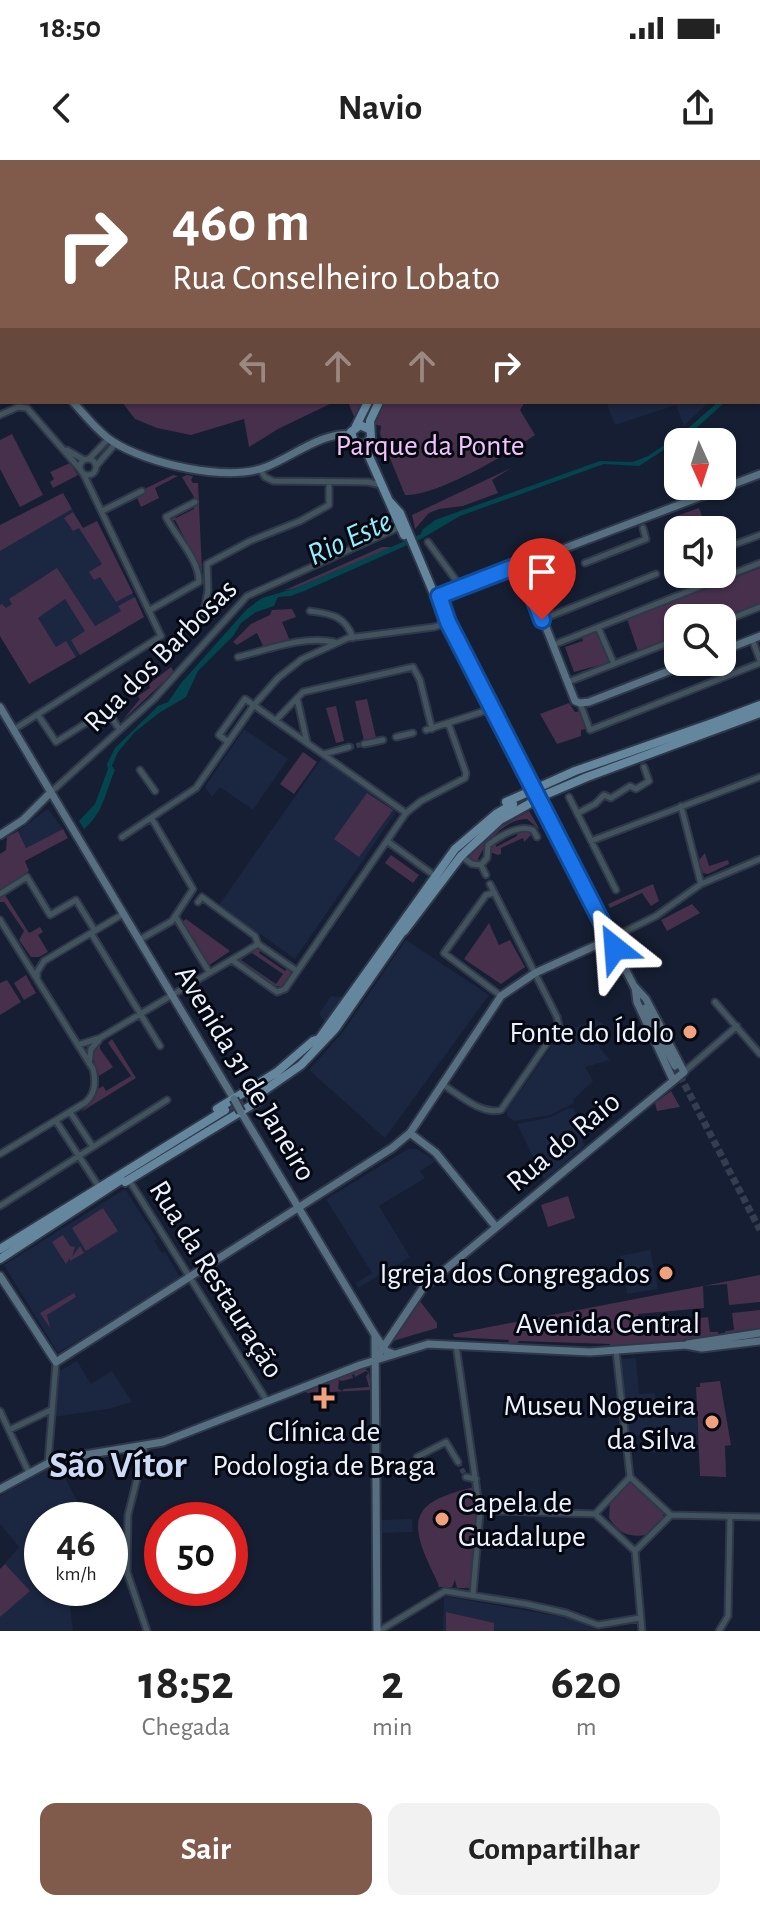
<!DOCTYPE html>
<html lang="pt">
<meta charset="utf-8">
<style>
body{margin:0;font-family:"Alegreya Sans",sans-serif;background:#f2f2f2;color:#222;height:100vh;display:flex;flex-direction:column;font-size:30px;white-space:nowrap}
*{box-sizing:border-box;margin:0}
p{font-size:26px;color:#767676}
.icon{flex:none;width:44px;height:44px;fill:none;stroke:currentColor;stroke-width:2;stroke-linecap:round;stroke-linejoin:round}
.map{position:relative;height:1471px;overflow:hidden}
.panel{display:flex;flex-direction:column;background:#fff;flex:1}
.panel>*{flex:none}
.hud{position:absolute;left:0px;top:0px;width:760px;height:244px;box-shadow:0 2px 6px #0004;background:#805b4b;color:#fff;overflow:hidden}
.needle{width:52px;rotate:177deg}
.fabs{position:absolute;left:664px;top:268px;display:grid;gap:16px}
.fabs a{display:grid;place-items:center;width:72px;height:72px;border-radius:16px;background:#fff;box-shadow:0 2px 6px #0004;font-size:40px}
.speed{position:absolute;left:24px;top:1342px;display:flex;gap:16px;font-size:40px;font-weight:700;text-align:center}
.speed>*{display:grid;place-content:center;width:104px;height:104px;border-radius:50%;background:#fff;box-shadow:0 2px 6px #0004;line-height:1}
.speed small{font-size:20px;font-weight:400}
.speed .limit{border:12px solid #d22;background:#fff;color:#111}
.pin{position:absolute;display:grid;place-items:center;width:68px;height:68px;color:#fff;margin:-82px -34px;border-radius:50% 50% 50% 0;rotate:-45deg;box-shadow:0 0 8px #0007}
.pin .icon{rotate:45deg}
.me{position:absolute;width:88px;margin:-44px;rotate:332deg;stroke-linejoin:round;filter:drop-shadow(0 0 6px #0008)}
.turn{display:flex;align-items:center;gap:28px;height:168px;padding:0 40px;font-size:36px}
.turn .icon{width:104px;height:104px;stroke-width:2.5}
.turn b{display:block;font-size:56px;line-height:68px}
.lanes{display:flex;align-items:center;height:76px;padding:0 40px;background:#0003;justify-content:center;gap:40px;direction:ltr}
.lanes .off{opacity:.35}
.eta{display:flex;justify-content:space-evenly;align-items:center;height:136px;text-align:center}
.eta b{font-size:48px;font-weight:600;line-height:56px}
.button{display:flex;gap:16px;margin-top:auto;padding:16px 40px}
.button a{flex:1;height:92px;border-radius:16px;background:#805b4b;color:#fff;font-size:32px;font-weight:600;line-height:92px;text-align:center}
.button a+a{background:#f2f2f2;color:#222}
.status{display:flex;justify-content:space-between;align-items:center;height:56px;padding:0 40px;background:#fff;direction:ltr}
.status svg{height:22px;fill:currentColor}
header{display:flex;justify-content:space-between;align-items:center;height:104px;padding:0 40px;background:#fff;font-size:36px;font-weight:600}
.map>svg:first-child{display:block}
.built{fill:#1b2640}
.green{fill:#47304c;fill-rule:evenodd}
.water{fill:#03444d}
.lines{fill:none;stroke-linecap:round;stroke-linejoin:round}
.street-tunnel{stroke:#353e51;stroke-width:5;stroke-dasharray:5 2.5;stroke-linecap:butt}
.secondary-tunnel{stroke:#353e51;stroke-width:7;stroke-dasharray:7 3.5;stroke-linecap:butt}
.primary-tunnel{stroke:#353e51;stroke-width:8;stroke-dasharray:8 4;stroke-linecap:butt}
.street-casing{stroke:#2f384a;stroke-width:9}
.secondary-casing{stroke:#2f384a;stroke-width:11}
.primary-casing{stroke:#2f384a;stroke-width:12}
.street{stroke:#43535e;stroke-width:5}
.secondary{stroke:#567081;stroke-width:7}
.primary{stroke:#65879d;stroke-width:8}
.secondary-bridge-casing{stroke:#2f384a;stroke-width:11;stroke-linecap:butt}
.secondary-bridge{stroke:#567081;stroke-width:7}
.route-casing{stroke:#114b97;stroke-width:20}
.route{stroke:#1a73e8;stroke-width:14}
.poi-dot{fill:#f2a17e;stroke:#050811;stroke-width:3}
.labels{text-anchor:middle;stroke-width:6;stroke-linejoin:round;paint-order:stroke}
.park-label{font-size:30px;fill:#f2c3fb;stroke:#050811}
.street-label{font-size:30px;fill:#edf3fe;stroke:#050811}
.poi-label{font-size:30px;fill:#edf3fe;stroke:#050811;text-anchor:end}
.water-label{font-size:32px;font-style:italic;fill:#93effe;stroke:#050811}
.district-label{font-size:38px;font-weight:bold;fill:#cedbf7;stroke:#050811}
</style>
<div class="status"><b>18:50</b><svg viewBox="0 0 49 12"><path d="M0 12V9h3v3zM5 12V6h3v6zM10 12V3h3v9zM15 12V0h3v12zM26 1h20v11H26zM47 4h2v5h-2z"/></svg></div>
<header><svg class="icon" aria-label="back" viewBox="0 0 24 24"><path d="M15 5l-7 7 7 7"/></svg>Navio<svg class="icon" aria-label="share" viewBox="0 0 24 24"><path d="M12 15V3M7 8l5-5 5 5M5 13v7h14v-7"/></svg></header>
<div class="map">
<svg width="760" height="1471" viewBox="0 0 760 1471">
<rect width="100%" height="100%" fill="#151e32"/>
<path class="built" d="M606 242H709L684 266 676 245 615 265Z
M63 333 83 368 97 361 144 457 29 524 0 476V365Z
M244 569 288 599 253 650 220 627 212 637 205 627Z
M322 598 396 652 295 799 219 745Z
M48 649 63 669 26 688 18 671Z
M406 780 489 835 385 978 309 910 341 874Z
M331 836 343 837 325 862 319 854Z
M595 859 605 865 612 878 599 887 610 900 585 907 593 921 573 940 574 943 550 955 514 961 508 957 506 951 560 874Z
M569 948 574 949 579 960 584 986 544 1020 517 964 551 957Z
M408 989H417L436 1001 420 1011 425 1018 379 1046 410 1097 358 1128 356 1123 372 1113 326 1039Z
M125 1029 157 1079 154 1081 162 1093 165 1092 180 1117 58 1193 4 1105Z
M650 1090 658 1129 627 1134 620 1096Z
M636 1198 639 1234 655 1233 657 1255 667 1254 666 1242 695 1239 699 1289 650 1293 648 1275 628 1277 621 1199Z
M77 1201 91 1224 112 1211 132 1242 108 1249 53 1257 58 1212Z
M58 1304 87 1360H42V1428H68L73 1471H0V1409L19 1387 0 1364V1336Z
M412 1359 413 1372 382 1373V1360Z
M444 1436 568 1458 596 1470 441 1471 443 1469Z"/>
<path class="green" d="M0 0H279V2H2V159Z
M503 0H629V2H503Z
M721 0H760L758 103V2Z
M122 242H334L278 269 249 287 244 259 191 275 157 268 135 259Z
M348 242H525L520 250 535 275C508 294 437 336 405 335L380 274 381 266 355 259Z
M12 274 43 335 20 347 0 309V280Z
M70 303 78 315 53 328 50 322 54 319 50 312Z
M511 308 492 320 498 333 463 346 439 349 429 353 415 369 412 355Z
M173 315 178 316 155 328 159 338 141 347 137 338 124 344 122 340Z
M187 315 193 316 191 320 193 323H198L202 411 175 360 172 361 170 358 174 356 176 358 194 349V337L182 317Z
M63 333 72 349 0 391V365Z
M699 348 703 359 678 369 674 357Z
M73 352 83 368 97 361 133 433 116 442 100 417 94 420 89 412 102 404 79 368 73 371 64 358Z
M382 387H393L296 428 283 431Z
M57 408 95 466 121 451 118 446 135 437 144 457 80 495 71 480 85 471 65 439 38 458 56 487 66 481 76 497 29 524 0 476V445L2 444 6 448 12 444 9 439Z
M760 408V444L722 459 678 458V476L638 491 627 459Z
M292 449 296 457 282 462 291 483 264 488 257 473 237 485 233 482 251 464 270 455 272 450Z
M593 471 598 473 609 499 607 503 574 512 565 487 583 481 581 476Z
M171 507 174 512 121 562 140 539 138 536 150 528 149 524Z
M367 539 376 578 364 581 355 541Z
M569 543 575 552 581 551 585 569 581 570V576L557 584 540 554Z
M336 546 344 581 336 583 326 548Z
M303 592 317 602 294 634 280 624Z
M367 633 393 650 359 697 334 679Z
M529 651 540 670 527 659C507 658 485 682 478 699L480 701 469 699 468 695 498 668Z
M63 669 68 678 25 701 29 711 0 731V694L6 690 7 677 18 671 26 688Z
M528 670 531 675 524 682 523 678 501 688V694L498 695 490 692 489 687 496 682V687L517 676 518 671Z
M705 693 709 706 728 700 729 704 708 714 703 713 699 700Z
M391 695 419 715 413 723 385 703Z
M653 724 659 741 651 746 642 733 610 748 608 744Z
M5 735 29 773 40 767 43 772 38 775 48 792 39 797H31L19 780 24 771 4 742H0V738Z
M692 744 700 753 667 771 661 760Z
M186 759 230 791 208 806 182 762Z
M489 763 499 785 510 780 525 807 501 824 464 799Z
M257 786 262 788 259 793 285 811 289 807 291 814 282 826H275L237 800 243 796 245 797 241 800 276 824 283 814 252 793 247 794Z
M26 815 36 833 24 840 14 823Z
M7 820 21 842 0 855V823Z
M112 879 136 918 81 952 95 938 98 929 103 926 106 931 131 916 108 883Z
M100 885V889L113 907 99 916C96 904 88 894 100 885Z
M671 931 680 947 657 951 655 943Z
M568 1036 575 1058 548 1067 541 1045Z
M103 1048 118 1071 86 1091 72 1068Z
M63 1075 70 1086 75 1087 72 1097 80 1086 84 1093 70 1101V1098L66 1104 52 1082Z
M760 1115V1142L729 1145 727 1124 703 1126 704 1148 638 1154 640 1167 653 1163 708 1157 710 1172H718V1176H722L726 1171 734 1170 732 1153 760 1150V1172L710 1178 709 1176 670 1182 610 1187V1184L519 1181 517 1183H508L509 1180 454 1177 453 1174Z
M74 1133 76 1137 47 1155 50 1168 40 1153Z
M419 1140 437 1163V1168L393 1181V1178Z
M364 1208 369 1212 371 1230 307 1233 306 1231ZM366 1211 369 1213 366 1216 369 1227 343 1229V1231L338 1229 339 1220 342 1221 353 1218 352 1215 354 1214 355 1217Z
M720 1221 731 1285 725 1286 726 1317 700 1316 696 1227H700V1223Z
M628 1322H633L664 1352 663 1358 648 1375C629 1377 620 1375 609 1358L610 1340Z
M474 1327 476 1348 462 1350 463 1355 476 1353 470 1428H457L455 1420 452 1427H439C437 1419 432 1412 429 1404 404 1351 423 1340 474 1327Z
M5 1404 30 1431 0 1457V1409Z
M446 1452 494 1463V1471H446Z"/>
<path class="water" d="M718 242H725L693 271 639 306 604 304 460 356 421 379 304 431 291 436 278 437 274 446 256 452 241 463 234 475 198 511 186 537 159 553 135 572 118 592 112 606 115 610C105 633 104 652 84 669L79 661 95 644 108 609 107 604 115 588 158 546 168 542 182 522 247 449 262 438 296 428 421 374 422 370 435 360 600 301 633 302 648 296 685 271Z"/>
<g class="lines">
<path class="street-tunnel" d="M349 587 364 584
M458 1302 466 1317"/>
<path class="secondary-tunnel" d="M675 906 760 1070"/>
<path class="primary-tunnel" d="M514 646 567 621
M225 950 250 935"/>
<defs>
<path id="street" d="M282 0V2
M303 2 304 0
M0 255 18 247 27 248 80 309
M67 290 84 300
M90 298 109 278
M80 307a8 8 0 1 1 16 0a8 8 0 1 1-16 0Z
M97 305 116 283
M260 309 265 317 273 321 368 322 381 325
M102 351 142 331
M428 382 461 427
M722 389 760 375
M585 403 646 379 643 368
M150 450 199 422C199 399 176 377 166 357L195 342
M310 451C331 454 345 455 353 478
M543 459 656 414
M202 461 208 430 207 404 250 381 300 361 329 345V323
M722 462 760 447
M598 467 614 504
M752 479 760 500
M151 484 166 489 170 488
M553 485 760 403
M238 497C267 490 304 475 334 482
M568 522 678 479
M297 538 307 582
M580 543 590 570 760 503
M38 555 56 582 107 550 119 569
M276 560 303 532 413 507 420 520 432 569
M13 570 161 476 83 313
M426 570 491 549
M396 577 413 573
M228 582 219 575 245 539 406 653
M364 584 383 580
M324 594 349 587
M140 610 155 631
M51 632 154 539 247 436 400 367
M569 637 616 730
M681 646 701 724
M578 653 595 644 604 635 611 638 630 626 636 629 649 621 644 607
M122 677 196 628 254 545 278 518 302 499 348 478 434 467 447 463
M387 681 431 713
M591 681 760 617
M461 696 472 704 481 705
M481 705 487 698 488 685C500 676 519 664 533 670L537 677
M481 705 486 715
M493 733 486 735 444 793 501 836
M0 734 27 717 50 755 76 740 95 771
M198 742 202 737 255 776 258 784 297 811
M175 756 208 810
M0 760 93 909C96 921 96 933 86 942L0 994
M91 773 160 886
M610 779 656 756 701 724 760 699
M139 780 172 761 193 729 152 659
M232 800 277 832 285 829 406 653 421 641 465 618 466 613 449 565
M37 818V812L44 801 123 754
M715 842 760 894
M78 885 100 878 258 784
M89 903 91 889 99 880
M684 912 737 866
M442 924C458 934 481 955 501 950L559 866 557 857 490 724
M56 961 99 1027
M93 987 167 940
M129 1020 267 1241
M0 1046 93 987 70 952
M456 1185 480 1352 473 1434
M616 1191 630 1317
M0 1251 29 1313
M9 1270 51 1250
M145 1287 128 1355 127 1412 147 1471
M417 1297 446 1282 458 1302
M48 1303 56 1202
M466 1317 476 1319
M630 1317 671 1355
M496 1351 595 1354
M595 1354 635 1391
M595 1354 630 1317
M671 1355 760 1357
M635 1391 642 1471
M635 1391 671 1355
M379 1471 445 1431 526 1444 566 1453 598 1465 640 1458
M719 1471 728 1456 730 1357"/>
<path id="secondary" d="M344 2V0
M0 104H2
M0 164 2 166
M73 242C85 255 97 271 112 281 147 304 227 322 266 307 294 296 320 273 351 274
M528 403 526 405 527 419 575 541 580 543 589 542 692 502
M439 436 760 314
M722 491 760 476
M0 547 234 939
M538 639 636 830
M0 675 23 660 51 632
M635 827 637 842 673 920
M645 848 675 906
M241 952 375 1175 386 1191 394 1194
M410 973 436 993 496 1067
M0 1116 56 1202 392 988 410 973 501 836 535 813 610 779
M375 1175 377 1471
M688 1184 760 1173
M376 1198 423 1128 684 912 646 839 635 827
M0 1329 54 1300 163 1282 360 1205 428 1184 590 1192 686 1185 702 1188 760 1181"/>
<path id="primary" d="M406 0 407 2
M413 0 414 2
M356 266 368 242
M364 285 404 375
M364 285 371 278 370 261 379 242
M364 285 354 282 351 272 360 265 369 269
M390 342 400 353 434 434
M433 430 439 436 448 462 534 631
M715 562 760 545
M506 642 575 611 718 561
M404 771 461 696 500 660 547 634 587 617 760 553
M319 879 455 689 496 654 513 644
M252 939 301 905 335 869 405 768
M217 949 277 912 313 881 319 879
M125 1022 260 940
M0 1089 225 950
M0 1099 121 1020"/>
</defs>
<use href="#street" class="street-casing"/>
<use href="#secondary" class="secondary-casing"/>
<use href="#primary" class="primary-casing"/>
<use href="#street" class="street"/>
<use href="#secondary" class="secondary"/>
<use href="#primary" class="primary"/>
<defs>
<path id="secondary-bridge" d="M234 939 241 952"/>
</defs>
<use href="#secondary-bridge" class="secondary-bridge-casing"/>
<use href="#secondary-bridge" class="secondary-bridge"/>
</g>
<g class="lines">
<defs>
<path id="route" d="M542 460 527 419 514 407 439 436 448 462 615 788"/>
</defs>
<use href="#route" class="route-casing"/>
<use href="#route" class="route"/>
</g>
<g class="poi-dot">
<circle cx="690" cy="872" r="8"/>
<circle cx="666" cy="1113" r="8"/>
<path d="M320 1226h8v8h8v8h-8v8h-8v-8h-8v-8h8z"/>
<circle cx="712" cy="1262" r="8"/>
<circle cx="442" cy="1359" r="8"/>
</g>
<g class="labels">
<g class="park-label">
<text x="430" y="295">Parque da Ponte</text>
</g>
<g class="street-label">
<text transform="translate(160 495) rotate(-45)" y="10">Rua dos Barbosas</text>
<text transform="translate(246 913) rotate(59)" y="10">Avenida 31 de Janeiro</text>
<text transform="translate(563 981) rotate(-40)" y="10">Rua do Raio</text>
<text transform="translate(217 1119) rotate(58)" y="10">Rua da Restauração</text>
<text x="608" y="1173">Avenida Central</text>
</g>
<g class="poi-label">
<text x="674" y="882">Fonte do Ídolo</text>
<text x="650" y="1123">Igreja dos Congregados</text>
<text x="696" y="1255">Museu Nogueira<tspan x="696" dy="34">da Silva</tspan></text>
<text x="324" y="1281" text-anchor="middle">Clínica de<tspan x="324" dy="34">Podologia de Braga</tspan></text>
<text x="458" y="1352" text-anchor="start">Capela de<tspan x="458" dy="34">Guadalupe</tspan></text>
</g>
<g class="water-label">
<text transform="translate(349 377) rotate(-25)" y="11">Rio Este</text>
</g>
<g class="district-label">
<text x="118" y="1317">São Vítor</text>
</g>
</g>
</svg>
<div class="fabs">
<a><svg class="needle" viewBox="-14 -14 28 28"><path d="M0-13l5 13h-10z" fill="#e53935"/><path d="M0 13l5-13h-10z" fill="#767676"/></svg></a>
<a><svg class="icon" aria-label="sound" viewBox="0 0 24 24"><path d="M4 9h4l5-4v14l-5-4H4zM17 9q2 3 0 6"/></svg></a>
<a><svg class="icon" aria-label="search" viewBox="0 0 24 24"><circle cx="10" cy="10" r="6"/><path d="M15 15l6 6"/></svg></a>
</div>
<div class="speed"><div>46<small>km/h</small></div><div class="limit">50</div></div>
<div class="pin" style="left:542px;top:460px;background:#d93025"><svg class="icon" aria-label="arrive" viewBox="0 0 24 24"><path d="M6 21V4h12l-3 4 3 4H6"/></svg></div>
<svg class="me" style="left:615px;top:788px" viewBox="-20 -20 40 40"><path d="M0-17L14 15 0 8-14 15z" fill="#1a73e8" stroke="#fff" stroke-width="4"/></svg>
<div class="hud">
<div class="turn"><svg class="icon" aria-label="right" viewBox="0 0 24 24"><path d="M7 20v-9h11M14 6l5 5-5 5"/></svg><div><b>460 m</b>Rua Conselheiro Lobato</div></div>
<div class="lanes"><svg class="icon off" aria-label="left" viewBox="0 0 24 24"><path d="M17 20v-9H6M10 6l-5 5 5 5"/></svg><svg class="icon off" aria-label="ahead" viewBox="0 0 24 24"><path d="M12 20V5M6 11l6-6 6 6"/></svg><svg class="icon off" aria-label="ahead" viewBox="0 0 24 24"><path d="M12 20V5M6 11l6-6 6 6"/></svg><svg class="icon" aria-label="right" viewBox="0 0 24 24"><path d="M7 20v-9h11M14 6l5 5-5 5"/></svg></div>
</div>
</div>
<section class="panel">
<div class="eta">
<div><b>18:52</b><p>Chegada</p></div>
<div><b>2</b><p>min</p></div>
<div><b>620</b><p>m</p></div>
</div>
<div class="button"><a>Sair</a><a>Compartilhar</a></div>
</section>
